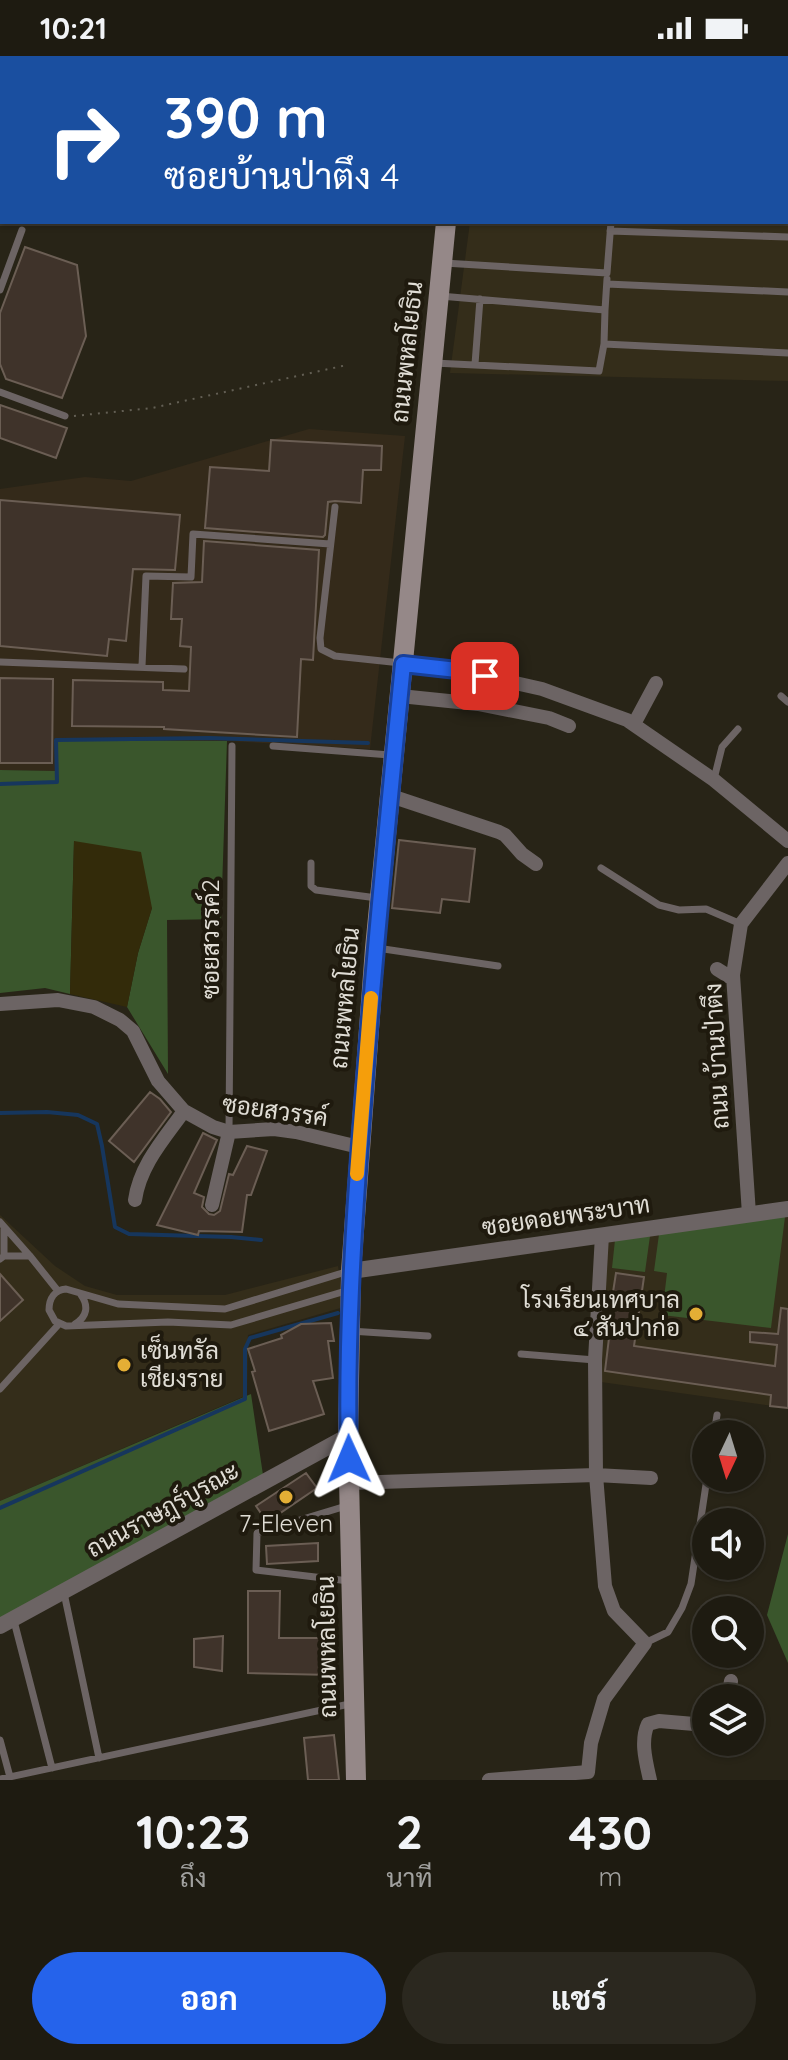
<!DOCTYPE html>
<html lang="th">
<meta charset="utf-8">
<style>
body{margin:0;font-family:Quicksand,Sarabun,sans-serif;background:#2b281f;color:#f1f3f6;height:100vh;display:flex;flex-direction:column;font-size:30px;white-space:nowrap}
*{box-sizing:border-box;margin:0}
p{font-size:26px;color:#a1a19f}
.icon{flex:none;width:44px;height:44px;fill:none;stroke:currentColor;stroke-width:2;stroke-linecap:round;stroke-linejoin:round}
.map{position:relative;height:1724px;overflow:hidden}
.panel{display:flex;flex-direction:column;background:#1e1b11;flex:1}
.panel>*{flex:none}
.guide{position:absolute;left:0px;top:0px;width:788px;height:168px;box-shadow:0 2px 6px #0004,0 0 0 2px #3c3931;background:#1a4fa0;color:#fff;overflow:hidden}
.needle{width:52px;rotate:184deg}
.tools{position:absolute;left:692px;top:1364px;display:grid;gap:16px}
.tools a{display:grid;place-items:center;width:72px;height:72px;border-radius:50%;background:#1e1b11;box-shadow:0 2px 6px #0004,0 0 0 2px #3c3931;font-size:40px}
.pin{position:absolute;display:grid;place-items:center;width:68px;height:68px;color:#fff;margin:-34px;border-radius:16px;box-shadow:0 4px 12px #0006}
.me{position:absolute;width:88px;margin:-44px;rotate:359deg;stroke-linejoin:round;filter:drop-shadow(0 0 6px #0008)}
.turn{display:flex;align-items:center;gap:28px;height:168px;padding:0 32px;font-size:36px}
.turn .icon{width:104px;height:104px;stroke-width:2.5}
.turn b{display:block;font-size:56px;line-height:68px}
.eta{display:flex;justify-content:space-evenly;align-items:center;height:136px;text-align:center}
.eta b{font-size:48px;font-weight:700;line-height:56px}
.cta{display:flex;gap:16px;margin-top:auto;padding:16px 32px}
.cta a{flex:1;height:92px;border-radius:48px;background:#2563eb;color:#fff;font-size:32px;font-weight:700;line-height:92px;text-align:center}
.cta a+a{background:#2b281f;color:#f1f3f6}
.status{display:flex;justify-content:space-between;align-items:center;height:56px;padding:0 40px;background:#1e1b11;direction:ltr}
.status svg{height:22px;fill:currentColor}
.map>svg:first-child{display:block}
.built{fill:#342d1a}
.industrial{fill:#342a1a}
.green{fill:#3a562c}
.sand{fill:#332b0a}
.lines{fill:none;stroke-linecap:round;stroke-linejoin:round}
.stream{stroke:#16365d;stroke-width:4}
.river{stroke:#16365d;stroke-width:24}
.building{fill:#3f332a;stroke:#6b5e54;stroke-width:2}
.path{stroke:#635f54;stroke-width:2;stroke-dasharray:2 6;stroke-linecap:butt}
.service{stroke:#6c6464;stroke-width:7}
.minor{stroke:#6c6464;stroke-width:14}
.tertiary{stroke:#6c6464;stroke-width:16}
.secondary{stroke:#958888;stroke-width:20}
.route-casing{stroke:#184099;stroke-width:20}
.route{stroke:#2563eb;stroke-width:14}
.slow{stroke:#f59e0b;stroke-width:14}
.poi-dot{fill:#e4ae35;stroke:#1f1a0e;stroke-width:3}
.labels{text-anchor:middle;stroke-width:8;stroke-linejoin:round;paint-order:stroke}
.street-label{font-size:24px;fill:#e0ddd5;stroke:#1f1a0e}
.poi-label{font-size:24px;fill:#e0ddd5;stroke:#1f1a0e;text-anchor:end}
</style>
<div class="status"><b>10:21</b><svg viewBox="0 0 49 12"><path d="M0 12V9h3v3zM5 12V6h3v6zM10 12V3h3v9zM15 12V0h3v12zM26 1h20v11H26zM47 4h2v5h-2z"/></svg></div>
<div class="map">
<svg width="788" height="1724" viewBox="0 0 788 1724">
<rect width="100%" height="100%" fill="#282417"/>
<path class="built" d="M771 0H788V325L450 317 470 166H786V2H767Z
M788 1153V1352L601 1326 606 1190 613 1177Z
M0 1159 55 1210 85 1230 117 1239H225L338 1210 344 1251 248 1279 247 1339 0 1445Z"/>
<path class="industrial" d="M309 373 405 380 370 693 227 685 56 684V715L0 714V433L85 421 131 425Z"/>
<path class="green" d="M56 684 227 685 221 863 167 864 168 1018 127 951 138 897 152 852 74 785 70 938 45 932 0 937V714L56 715Z
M786 1153 771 1272 662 1259 667 1217 654 1215 660 1171Z
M650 1180 645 1216 612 1212 615 1184Z
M251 1338 263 1419 0 1562V1445Z
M788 1478V1607L767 1559Z"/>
<path class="sand" d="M74 785 141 796 152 852 138 897 127 951 70 938Z"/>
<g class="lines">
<path class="stream" d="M0 728 57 726 56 684 209 682 368 687
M0 1057 47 1056 78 1059 97 1068 102 1090 115 1171 129 1178 231 1181 261 1184
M0 1452 245 1343V1293L250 1282 338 1257"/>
<path class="river" d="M328 0 341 2
M276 2 279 0
M526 2 528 0
M0 140 2 141"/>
</g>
<path class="building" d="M25 191 77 209 86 280 62 342 6 323 0 308V257Z
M0 349 67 372 56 402 0 382Z
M271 384 382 390 381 414H363L361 447 335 445 328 446 325 479 323 481 205 472 210 411 269 415Z
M0 444 180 459 175 514 133 513 126 585 109 583 107 600 0 590Z
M204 485 319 494 313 604 301 603 297 681 164 673V671L72 670 73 624 163 626V634L189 635 191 591 180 590 182 563H171L173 527 202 526Z
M0 622 53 623 52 707H0Z
M399 784 475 793 469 846 442 843 440 857 392 852Z
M150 1036 160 1043 171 1056 134 1106 109 1085Z
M203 1077 217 1084 194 1137 204 1141 202 1151 209 1158 214 1159 220 1155 229 1118 233 1119 247 1090 267 1095 251 1139H247L242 1176 199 1175 198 1179 157 1169Z
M616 1217 644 1221 634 1290 775 1310 777 1289 750 1286V1276L778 1278 781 1252 788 1253V1352L770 1350 771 1339 605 1315 609 1282 606 1281Z
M0 1218 23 1244 0 1265Z
M331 1267 334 1285H328L333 1322 313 1325 324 1358 269 1375 252 1316 255 1315 248 1293 282 1282 281 1279 301 1268Z
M306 1417 317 1432 267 1466 256 1450Z
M318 1487V1505L267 1508 266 1490Z
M248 1535H280L279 1582H331V1619L248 1617Z
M223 1580 222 1615 194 1611V1583Z
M334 1679 339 1724H308L304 1682Z"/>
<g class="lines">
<path class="path" d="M74 360 152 352 347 309"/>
<path class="service" d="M786 29 788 28
M786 68 788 69
M786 125H788
M610 175 788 181
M444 207 607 217 611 166
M607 228 788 236
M0 234 22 174
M605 254 607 223
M604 288 788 297
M434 307 599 315 604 288 605 254 440 240
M475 308 480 243
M0 336 65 360
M335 451 320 582 321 593 335 600 401 607
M0 606 184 613
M142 610 146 520 191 521 193 478 330 488
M781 640 788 646
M273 690 390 699
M714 723 722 691 738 673
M311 807V830L316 834 377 842
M601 812 659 849 679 854 706 853 741 868
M377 892 498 910
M229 1076 232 690
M0 1166 30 1200 58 1235
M4 1200V1173
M0 1203 4 1200H30
M349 1234 231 1269 168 1266 66 1270 55 1265 49 1254C49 1242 55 1234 66 1233L118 1248 225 1253 349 1215
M75 1268C87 1261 89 1250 81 1239
M350 1275 428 1280
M521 1298 595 1304
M0 1333 59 1268
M714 1378 717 1359
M346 1450 257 1477 256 1514 349 1525
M64 1537 99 1702
M14 1565 52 1712
M645 1587 668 1576 682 1552 691 1528 707 1422
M0 1684 10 1721
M0 1723 354 1647"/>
<path class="minor" d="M403 608 457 614 542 633 627 664 714 724 788 785
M400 640 478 648 549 662 569 670
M634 668 656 627
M391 740 499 776 505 779 522 798 536 808
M717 913 733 923
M0 948 58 944 94 951 120 964 133 975 158 1025 184 1055 213 1071 229 1076 274 1073 296 1076 359 1091
M135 1144C140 1109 164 1083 184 1055
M212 1149 229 1076
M749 1158 733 919 741 868 788 807
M350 1427 596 1419 651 1422
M728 1642 731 1625
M489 1724 588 1716 591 1687 604 1643 645 1587 614 1555 605 1530 596 1419 595 1304 602 1179
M650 1724C646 1706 640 1685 648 1668L659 1665 706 1669"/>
<path class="tertiary" d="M351 1215 788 1153
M0 1570 348 1380"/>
<path class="secondary" d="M461 2V0
M356 1724 348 1380 351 1215 375 892 446 166"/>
</g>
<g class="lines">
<defs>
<path id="route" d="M349 1403C346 1289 353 1176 362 1062 373 911 388 759 403 608L457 614 485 620"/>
</defs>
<use href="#route" class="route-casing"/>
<use href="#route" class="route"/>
<path class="slow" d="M357 1118 371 942"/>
</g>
<g class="poi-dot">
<circle cx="696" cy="1258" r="8"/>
<circle cx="124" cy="1309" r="8"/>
<circle cx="286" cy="1441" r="8"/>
</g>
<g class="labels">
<g class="street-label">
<text transform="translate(407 296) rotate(-84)" y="8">ถนนพหลโยธิน</text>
<text transform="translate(211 883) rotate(-90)" y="8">ซอยสวรรค์2</text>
<text transform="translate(345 942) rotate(-85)" y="8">ถนนพหลโยธิน</text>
<text transform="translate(717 1000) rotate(-93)" y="8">ถนน บ้านป่าตึง</text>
<text transform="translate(275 1055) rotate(8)" y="8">ซอยสวรรค์</text>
<text transform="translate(566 1160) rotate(-8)" y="8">ซอยดอยพระบาท</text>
<text transform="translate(163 1454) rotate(-29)" y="8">ถนนราษฎร์บูรณะ</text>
<text transform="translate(327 1591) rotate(-91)" y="8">ถนนพหลโยธิน</text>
</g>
<g class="poi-label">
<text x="680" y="1252">โรงเรียนเทศบาล<tspan x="680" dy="28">๔ สันป่าก่อ</tspan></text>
<text x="140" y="1303" text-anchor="start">เซ็นทรัล<tspan x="140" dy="28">เชียงราย</tspan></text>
<text x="286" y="1476" text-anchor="middle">7-Eleven</text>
</g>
</g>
</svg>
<div class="tools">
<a><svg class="needle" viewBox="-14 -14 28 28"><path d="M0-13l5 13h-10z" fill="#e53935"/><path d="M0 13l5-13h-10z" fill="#a1a19f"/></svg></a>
<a><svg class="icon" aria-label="sound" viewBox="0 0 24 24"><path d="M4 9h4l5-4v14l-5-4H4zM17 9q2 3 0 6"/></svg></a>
<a><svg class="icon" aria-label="search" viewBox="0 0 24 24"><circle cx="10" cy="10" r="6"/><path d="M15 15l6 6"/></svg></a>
<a><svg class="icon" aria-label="layers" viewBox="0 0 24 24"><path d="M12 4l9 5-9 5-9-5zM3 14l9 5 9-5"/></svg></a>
</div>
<div class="pin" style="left:485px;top:620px;background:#d93025"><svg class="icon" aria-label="arrive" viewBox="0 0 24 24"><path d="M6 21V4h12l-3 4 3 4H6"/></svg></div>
<svg class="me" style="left:349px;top:1403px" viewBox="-20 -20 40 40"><path d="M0-17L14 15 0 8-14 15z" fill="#2563eb" stroke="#fff" stroke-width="4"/></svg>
<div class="guide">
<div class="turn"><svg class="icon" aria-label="right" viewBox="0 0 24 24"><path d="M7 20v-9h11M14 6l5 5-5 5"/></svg><div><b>390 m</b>ซอยบ้านป่าตึง 4</div></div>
</div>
</div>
<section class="panel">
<div class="eta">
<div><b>10:23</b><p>ถึง</p></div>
<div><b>2</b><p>นาที</p></div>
<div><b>430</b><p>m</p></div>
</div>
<div class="cta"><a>ออก</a><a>แชร์</a></div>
</section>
